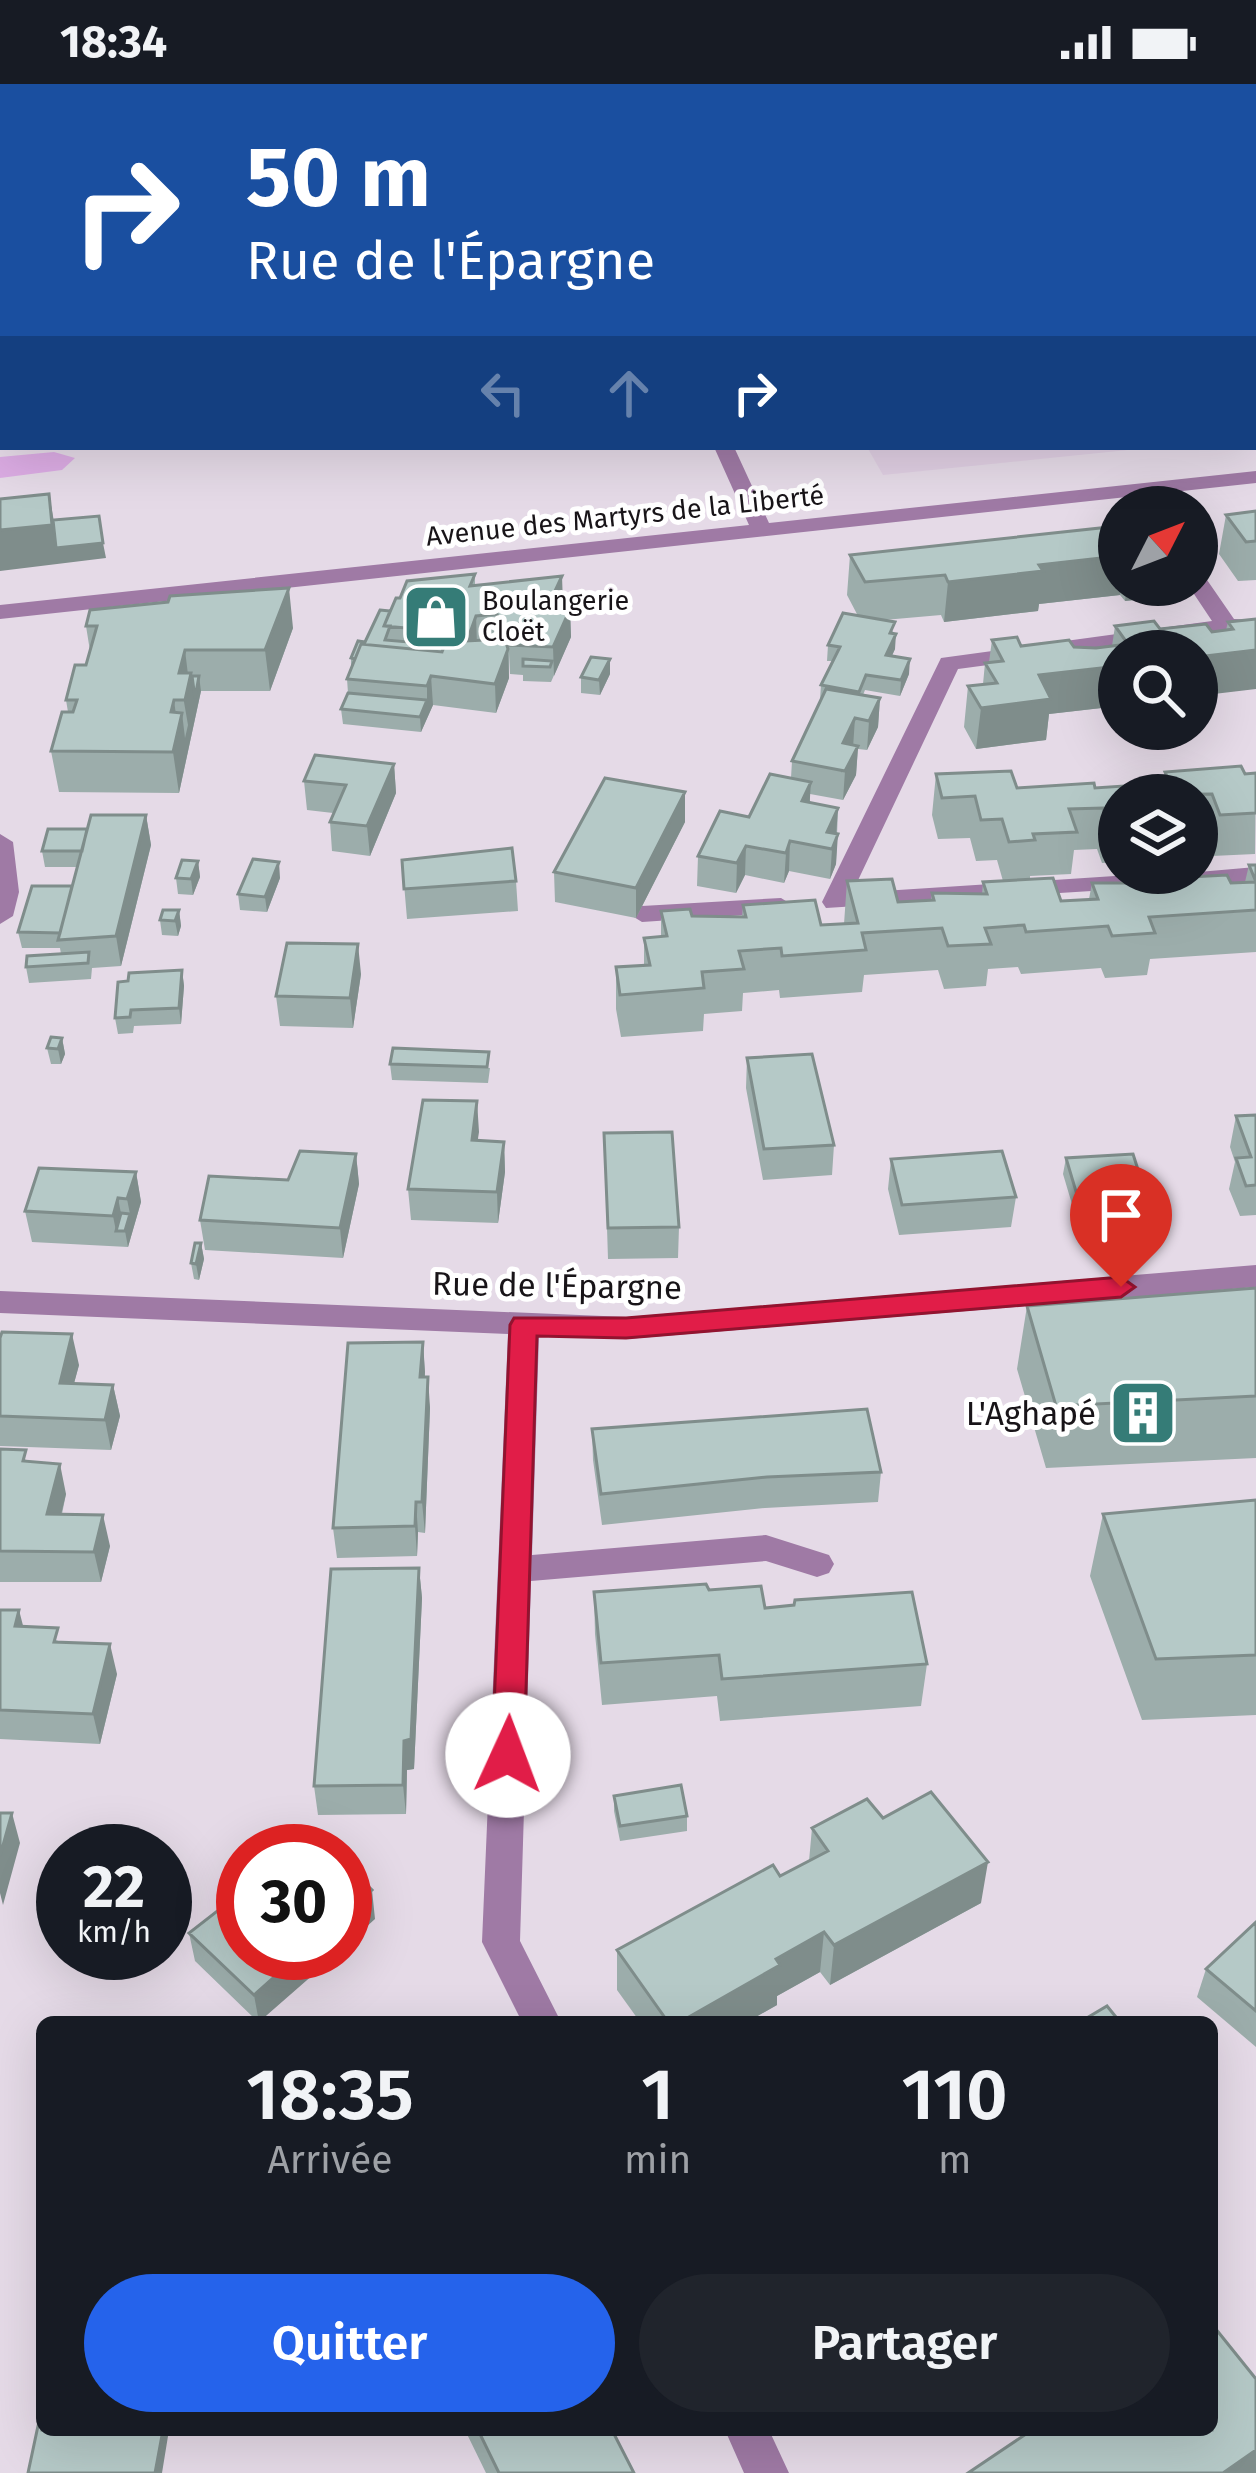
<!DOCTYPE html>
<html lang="fr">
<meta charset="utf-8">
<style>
body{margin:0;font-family:"Fira Sans",sans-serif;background:#20242c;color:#f1f3f6;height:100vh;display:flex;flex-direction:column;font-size:45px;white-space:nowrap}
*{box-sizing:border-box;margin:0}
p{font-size:39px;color:#9ea1a6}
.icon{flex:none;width:66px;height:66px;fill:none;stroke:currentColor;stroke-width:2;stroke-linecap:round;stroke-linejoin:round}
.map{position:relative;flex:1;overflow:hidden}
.drawer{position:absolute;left:36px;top:1932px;width:1182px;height:420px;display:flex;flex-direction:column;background:#171b24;border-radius:18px;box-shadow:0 12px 48px #0002}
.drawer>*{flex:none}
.top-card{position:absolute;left:0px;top:0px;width:1257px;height:366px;box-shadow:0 12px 48px #0002;background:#1a4fa0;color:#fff;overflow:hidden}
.needle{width:78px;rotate:48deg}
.controls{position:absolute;left:1098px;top:402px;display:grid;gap:24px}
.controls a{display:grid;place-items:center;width:120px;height:120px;border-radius:50%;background:#171b24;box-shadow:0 12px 48px #0002;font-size:60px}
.speed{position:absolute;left:36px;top:1740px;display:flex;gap:24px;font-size:60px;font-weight:700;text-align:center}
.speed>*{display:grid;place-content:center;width:156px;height:156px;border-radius:50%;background:#171b24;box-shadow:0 12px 48px #0002;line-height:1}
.speed small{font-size:30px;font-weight:400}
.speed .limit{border:18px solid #d22;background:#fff;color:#111}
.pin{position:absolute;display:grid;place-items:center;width:102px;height:102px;color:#fff;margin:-123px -51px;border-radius:50% 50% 50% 0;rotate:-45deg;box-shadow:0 0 12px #0007}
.pin .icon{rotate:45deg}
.me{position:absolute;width:132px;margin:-66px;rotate:2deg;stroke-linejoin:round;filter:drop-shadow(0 0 9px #0008)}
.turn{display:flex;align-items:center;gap:42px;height:252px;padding:0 48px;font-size:54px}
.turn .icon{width:156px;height:156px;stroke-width:2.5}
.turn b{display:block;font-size:84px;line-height:102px}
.lanes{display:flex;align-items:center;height:114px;padding:0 48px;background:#0003;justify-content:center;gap:60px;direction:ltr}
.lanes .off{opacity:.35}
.eta{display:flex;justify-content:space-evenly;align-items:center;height:204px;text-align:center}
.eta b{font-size:72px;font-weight:600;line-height:84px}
.primary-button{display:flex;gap:24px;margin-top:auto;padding:24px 48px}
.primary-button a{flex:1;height:138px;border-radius:72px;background:#2563eb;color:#fff;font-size:48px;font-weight:600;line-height:138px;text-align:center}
.primary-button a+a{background:#20242c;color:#f1f3f6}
.status{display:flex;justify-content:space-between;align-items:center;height:84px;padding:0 60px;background:#171b24;direction:ltr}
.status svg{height:33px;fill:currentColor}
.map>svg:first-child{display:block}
.built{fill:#dfcee2}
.green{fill:#dcace4}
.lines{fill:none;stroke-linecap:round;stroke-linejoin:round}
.minor{fill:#9f7aa5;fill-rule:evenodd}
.wall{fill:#9cadab}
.shaded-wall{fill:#7f8d8b}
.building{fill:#b5c9c7;stroke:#7f8d8b;stroke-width:3}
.route{fill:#e11d48;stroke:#92132f;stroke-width:3}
.labels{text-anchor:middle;stroke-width:10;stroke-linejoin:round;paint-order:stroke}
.far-street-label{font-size:27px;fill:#181418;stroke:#fff}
.far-poi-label{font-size:27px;fill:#181418;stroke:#fff;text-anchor:start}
.street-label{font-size:33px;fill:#181418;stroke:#fff}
.poi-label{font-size:33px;fill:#181418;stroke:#fff;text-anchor:end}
</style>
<div class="status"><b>18:34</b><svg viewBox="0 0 49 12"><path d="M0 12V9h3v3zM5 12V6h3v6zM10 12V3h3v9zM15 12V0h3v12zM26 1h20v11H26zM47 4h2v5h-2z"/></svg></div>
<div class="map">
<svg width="1256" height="2389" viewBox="0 0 1256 2389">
<rect width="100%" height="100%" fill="#e5dae7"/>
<path class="built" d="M597 0H1256V353L1254 3Z
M867 363H1157L883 391Z"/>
<path class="green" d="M54 368 75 374 62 386 0 394V373Z"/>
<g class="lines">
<path class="minor" d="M544 0H560L562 3H546Z
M714 363H734L769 439 1256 387V399L0 535V521L749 441Z
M1197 491 1205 493 1234 535 1256 536V550L1227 549 958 585 852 809 1130 791 1139 794 1143 799 1139 804 826 824 822 818 941 574 1212 537 1188 501H1197Z
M0 750 13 758 19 808 13 832 0 840Z
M1256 783V799L1190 804 1177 796 1187 789Z
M781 814 794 822 790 828 642 838 629 830 642 822Z
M1256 1181V1203L627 1255 539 1251 532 1471 766 1451 829 1471 834 1480 829 1489 817 1493 766 1477 531 1497 520 1857 561 1938H522L482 1858 508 1250 0 1229V1207L627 1233Z
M725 2346H769L789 2389H744Z"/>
</g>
<path class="wall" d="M0 0H21V3H3V9H0Z
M433 0H497V3H435Z
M686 0H776L778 3H687Z
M0 135H3V357H0Z
M1256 427V496L1238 497 1219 470 1226 431Z
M850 471 1119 501H1186V503L1172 505 1171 512 1125 517 1120 511 1039 520 1038 527 944 538 941 531 884 536 894 549 895 565 892 572 909 590 900 612 865 606 863 611 880 614 878 643 867 666 858 665 856 691 843 716 810 710V719L838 724 836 780 830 795 789 787 784 799 745 791 736 809 697 802 698 772 749 733 791 694 792 677 820 616 821 601 833 577H827L828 561 858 532 847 511Z
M475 490V501L563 520 561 524 570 525 571 553 551 598 523 597V591L510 590 509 569V594L496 629 433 621 421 648 343 640 341 625 348 609 347 595 351 583V574L400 514Z
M1256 535V605L1119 567V622L1049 630 1046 656 976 665 964 643 968 602 983 600 985 579 989 578 992 556 1021 562 1096 564 1112 562 1115 542 1212 548 1226 546 1228 538Z
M86 542 293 544 270 607H201L179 709 59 708 51 667 68 628 66 616 86 581 90 567Z
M610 575V590L600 611 581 609V593Z
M394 680 396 709 370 772 332 767 330 738 333 729 307 726 304 697Z
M1165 688 1256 689 1255 770 1212 772 1204 751 1197 752V711H1119V778L1102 779 1097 765 1074 766 1071 790 1030 792V796L1061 817 1089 815 1092 799H1142L1144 789 1172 794 1231 799 1245 798 1249 781H1256V868L1150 875 1147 891 1105 894 1101 884 1021 890 1018 883 988 885 986 902 944 905 938 886 864 891 862 908 780 914 779 906 743 909 742 927 704 930 703 947 621 953 616 925V883L644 881V854L661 853V827L692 832 742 833 743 821 821 841 844 840 847 797 898 818 931 816 932 809 982 810 983 798 1003 797 997 776 976 777 970 754 938 755 932 731 936 690 1017 704H1095L1163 699Z
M685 708V738L636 834 555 818 554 788Z
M146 731 151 761 121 882 92 884 91 895 29 899 26 883 61 870 60 864H22L18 848 72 802 77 783H45L42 767 87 745Z
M402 776 516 797 518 827 407 835Z
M198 777 200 793 193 811 178 810 176 794Z
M280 794 267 828 240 826 238 810Z
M179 826 181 842 178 852 162 851 160 836Z
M182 886 184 902 181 940 134 942 133 949 118 950 115 934 128 897Z
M361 890 353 944 280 942 276 912Z
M62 954 65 970 61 980H51L47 964Z
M747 974 834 1061 832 1091 763 1096 746 1004Z
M390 980 490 984 488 999 392 996Z
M477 1017 478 1057 504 1058 505 1088 498 1139 411 1136 408 1105Z
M1256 1031V1131L1240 1132 1229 1105 1235 1078 1230 1063 1236 1032Z
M604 1049 679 1143 678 1174 608 1175Z
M356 1070 359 1100 343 1174 205 1166 200 1136 288 1096Z
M1066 1074 1148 1117 1145 1133 1077 1137 1063 1090Z
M891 1075 1016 1113 1011 1143 899 1151 888 1105Z
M136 1088 141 1118 128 1163 32 1158 25 1127Z
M201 1159 204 1175 199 1196 194 1195 191 1179Z
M1256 1204V1374L1046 1384 1017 1285 1027 1222Z
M0 1254 79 1281 74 1299 113 1301 120 1332 111 1366 0 1362Z
M423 1258 425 1293 430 1324 425 1449 418 1448 417 1472 337 1474 333 1444Z
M592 1345 881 1388 878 1418 765 1424 602 1441 593 1376Z
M0 1365 29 1377 66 1410 62 1430 110 1462 101 1498H0Z
M1256 1416V1631L1142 1636 1090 1492 1103 1430Z
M419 1484 422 1514 414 1685 407 1686 406 1730 318 1731 314 1702Z
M709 1506 927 1580 921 1622 720 1637 717 1612 602 1621 595 1550 594 1508Z
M0 1526 23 1543 61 1558 117 1590 100 1660 0 1655Z
M614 1712 687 1732V1747L620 1757 614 1727Z
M883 1734 981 1819 830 1901 820 1888 777 1912V1921L747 1938H640L617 1906V1866L780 1792 809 1777 812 1744Z
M243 1807 261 1938H258L195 1877 189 1849Z
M1256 1838V1963L1197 1913 1206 1885Z
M465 2346H612L634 2389H486Z"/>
<path class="shaded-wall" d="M1254 101H1256V152L1254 153Z
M1254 170H1256V223H1254Z
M0 243H3V281H0Z
M1254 243H1256V297H1254Z
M0 318H3V357H0Z
M49 410 56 449 103 459 106 474 0 487V446Z
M1119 472V501H1121L1120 511 1039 520 1038 527 944 538 948 498 1039 481Z
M562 492 563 520 549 551 548 522Z
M1127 501H1186V503L1172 505 1171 512 1125 517Z
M289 504 293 544 270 607 265 566Z
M570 525 571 553 554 592 553 563Z
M476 532 477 561 467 557Z
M896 550 895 565 885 586 886 571Z
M508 565 509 594 496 629 495 600Z
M185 566 189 599 191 589 195 614 199 592 201 607 179 709 173 668 171 628 174 616 178 646 182 629 185 654 188 641 179 589Z
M1256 566V605L1197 612V573Z
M610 575V590L600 611 599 596Z
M910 575 909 590 900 612 901 596Z
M1119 582V622L1049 630 1046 656 976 665 981 624 1039 591Z
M431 592 433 621 421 648 420 633 427 616V602Z
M880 614 878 643 867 666 869 637Z
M855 634 853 664 841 689 843 659Z
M858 662 856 691 843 716 845 687Z
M394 680 396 709 370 772 367 742Z
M811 698 809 728 802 717Z
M685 708V738L636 834V804Z
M838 724 836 753 827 748Z
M146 731 151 761 121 882 116 852Z
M838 750 836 780 830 795 832 765Z
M790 757 789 787 784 799 786 769Z
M746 762 745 791 736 809 737 779Z
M198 777 200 793 193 811 191 795Z
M279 778 280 794 267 828 265 813Z
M179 826 181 842 178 852 175 837Z
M358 860 361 890 353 944 350 914Z
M182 886 184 902 181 940 179 924Z
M62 954 65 970 61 980 58 965Z
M477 1017 479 1048 473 1087 472 1056Z
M504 1058 505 1088 498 1139 497 1108Z
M356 1070 359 1100 343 1174 340 1144Z
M136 1088 141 1118 128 1163 125 1147 130 1130 127 1115Z
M118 1114 124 1145 116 1147 119 1162 113 1132Z
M201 1159 204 1175 199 1196 196 1180Z
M72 1250 79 1281 66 1329 60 1299Z
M423 1258 425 1288 423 1324 420 1293Z
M428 1293 430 1324 425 1449 422 1418Z
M113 1301 120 1332 111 1366 105 1336Z
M60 1380 66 1410 54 1460 47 1430Z
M416 1418 418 1448 417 1472 415 1442Z
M103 1431 110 1462 101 1498 94 1468Z
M419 1484 422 1514 414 1685 407 1686 406 1730 403 1701 404 1657Z
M19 1526 27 1557 15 1542Z
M110 1560 117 1590 100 1660 93 1630Z
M12 1729 20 1759 3 1821 0 1809V1772Z
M988 1778 981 1819 830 1901 834 1861Z
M372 1806 375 1835 345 1862V1830Z
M824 1848 820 1888 777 1912V1921L747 1938H680L776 1875Z
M301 1869H338L259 1938 254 1911Z
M163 2346H169L162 2389H155Z
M1256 2366V2389H1223Z"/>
<path class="building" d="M155 0H168L169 3H122Z
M253 0H270L271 3H253Z
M300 0H374V1L301 3Z
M706 0H776L778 3H707Z
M1256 1V101H1254V3H1230Z
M0 11H3V45H0Z
M3 67V85H0V68Z
M1254 131H1256V170H1254Z
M0 135H3V175H0Z
M0 200H3V243H0Z
M1256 203V243H1254V204Z
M0 271H3V318H0Z
M49 410 52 441 0 446V415Z
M1256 427V457L1246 458 1226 431Z
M99 432 103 459 56 464 53 436Z
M1119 442V472L1039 481 1043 487 948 498 945 491 865 498 850 471Z
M475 490 470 502 562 492 548 522 570 525 553 563 509 561 517 540 500 541 497 530 476 532 467 557 505 555 508 565 495 600 431 592 427 602 347 595 361 560 442 568 450 548 384 542 396 514H400L407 497Z
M289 504 265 566H185L179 589H191L185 616H174L171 628 182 629 173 668 51 667 62 628H73L77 616H66L75 581H86L97 542H86L90 526 168 518 170 512Z
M380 526 390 527 384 542H390L385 556 444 561 442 568 361 560 355 575 351 574 358 557 365 558Z
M843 529 895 538 890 549 896 550 886 571 910 575 901 596 866 591 859 608 821 601 840 563 828 561Z
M1256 535V566L1197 573V567H1119V582L1039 591 1051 615 981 624 968 602 997 599 985 579 1003 577 992 556 1017 553 1021 562 1069 556 1074 563 1096 564 1128 560 1115 542 1154 537 1160 545 1206 540 1212 548 1233 545 1228 538Z
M591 573 610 575 599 596 581 593Z
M523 575 552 577 550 583 523 582Z
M192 592H199L195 614Z
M826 605 880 614 869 637 855 634 843 659 858 662 845 687 792 677Z
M348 609 427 616 420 633 341 625Z
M315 671 394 680 367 742 330 738 346 701 304 697Z
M1241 682 1245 690 1256 689V729L1220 731 1212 710 1119 711V737H1109L1103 724 1069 725 1077 748 1033 750 1035 756 1009 758 1002 735 981 736 975 712 942 714 936 690 1011 687 1017 704 1094 699 1095 704 1170 699 1165 688Z
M770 690 811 698 802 717 838 724 827 748 838 750 832 765 790 757 786 769 746 762 737 779 698 772 720 727 749 733Z
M605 694 685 708 636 804 554 788Z
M91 731H146L116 852 58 856Z
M48 745H87L82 767H42Z
M512 764 516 797 404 805 402 776Z
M253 775 279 778 265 813 238 810Z
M182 776 198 777 191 795 176 794Z
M1249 781H1256V826L1149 833 1155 849 1112 852 1108 842 1026 848 1024 841 985 844 991 860 948 862 942 844 862 849 866 866 782 872 781 864 739 867 744 885 702 888 704 904 620 911 616 883 650 881 644 854 667 852 661 827 690 825 692 832 746 833 743 821 815 816 821 841 858 839 847 797 892 795 898 818 934 816 932 809 987 810 983 798 1053 794 1061 817 1098 815 1092 799H1148L1144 789H1170L1172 794 1227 791 1231 799 1256 798Z
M32 802H72L60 849 18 848Z
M163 826H179L175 837 160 836Z
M287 859 358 860 350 914 276 912Z
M89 868 88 879 26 883 27 872Z
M182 886 179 924 131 926 130 933 115 934 118 898 128 897 129 889Z
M51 953 62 954 58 965 47 964Z
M393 964 489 968 487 983 390 980Z
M812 970 834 1061 764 1065 747 974Z
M423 1016 477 1017 472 1056 504 1058 497 1108 408 1105Z
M1256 1031V1101L1246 1102 1236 1074 1251 1073 1236 1032Z
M672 1048 679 1143 608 1144 604 1049Z
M300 1067 356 1070 340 1144 200 1136 209 1092 288 1096Z
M1002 1067 1016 1113 902 1121 891 1075Z
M1133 1070 1148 1117 1080 1121 1066 1074Z
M39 1084 136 1088 127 1115 118 1114 113 1132 25 1127Z
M121 1129 130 1130 125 1147H116Z
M195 1159H201L196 1180 191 1179Z
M1256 1204V1312L1056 1322 1027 1222Z
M2 1248 72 1250 60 1299 113 1301 105 1336 0 1332V1254Z
M423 1258 420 1293H428L422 1418H416L415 1442 333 1444 348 1259Z
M867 1325 881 1388 767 1393 601 1410 592 1345Z
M0 1365 26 1366 23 1377 60 1380 47 1430 103 1431 94 1468 0 1467Z
M1256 1416V1571L1156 1575 1103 1430Z
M419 1484 411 1655 404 1657 403 1701 314 1702 331 1485Z
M706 1500 709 1506 761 1502 765 1524 794 1521 795 1516 912 1508 927 1580 722 1595 719 1571 601 1579 594 1508Z
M0 1526H19L15 1542 58 1544 54 1558 110 1560 93 1630 0 1626Z
M681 1701 687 1732 620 1742 614 1712Z
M931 1708 988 1778 834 1861 824 1848 776 1875 780 1881 680 1938H668L617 1866 773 1781 780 1792 828 1767 812 1744 867 1715 883 1734Z
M0 1729H12L0 1772Z
M315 1751 332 1767H295Z
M345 1780 372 1806 345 1830Z
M243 1807V1869H301L254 1911 189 1849Z
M1256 1838V1927L1206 1885Z
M1107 1922 1120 1938H1080Z
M1215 2244 1256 2295V2366L1223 2389H968L1032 2346H1212V2245Z
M42 2323V2346H163L155 2389H28Z
M478 2346H612L634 2389H499Z"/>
<path class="route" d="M1121 1193 1135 1203 1121 1213 626 1254 537 1252 524 1671 519 1681 508 1685 496 1681 492 1671 510 1241 514 1234H626Z"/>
<defs>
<symbol id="shop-square" viewBox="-11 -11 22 22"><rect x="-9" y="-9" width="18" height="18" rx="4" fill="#357c77" stroke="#fff"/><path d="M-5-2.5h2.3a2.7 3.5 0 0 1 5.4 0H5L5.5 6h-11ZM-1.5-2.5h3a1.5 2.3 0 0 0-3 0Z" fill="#fff"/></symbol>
<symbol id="building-square" viewBox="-11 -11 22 22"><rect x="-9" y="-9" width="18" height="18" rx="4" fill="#357c77" stroke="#fff"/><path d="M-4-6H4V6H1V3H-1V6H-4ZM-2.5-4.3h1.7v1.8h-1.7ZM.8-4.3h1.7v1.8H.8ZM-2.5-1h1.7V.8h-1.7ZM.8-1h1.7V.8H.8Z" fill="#fff"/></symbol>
</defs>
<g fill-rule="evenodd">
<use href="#shop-square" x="398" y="495" width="76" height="76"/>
<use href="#building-square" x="1105" y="1291" width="76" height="76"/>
</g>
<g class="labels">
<g class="far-street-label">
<text transform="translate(625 432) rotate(-6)" y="9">Avenue des Martyrs de la Liberté</text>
</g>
<g class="far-poi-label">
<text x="482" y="526">Boulangerie<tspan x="482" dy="31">Cloët</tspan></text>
</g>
<g class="street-label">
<text transform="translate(557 1201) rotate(1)" y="12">Rue de l'Épargne</text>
</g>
<g class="poi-label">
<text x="1096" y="1341">L'Aghapé</text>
</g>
</g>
</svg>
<div class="controls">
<a><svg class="needle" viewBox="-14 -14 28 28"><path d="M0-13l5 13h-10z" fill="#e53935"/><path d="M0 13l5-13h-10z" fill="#9ea1a6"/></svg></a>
<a><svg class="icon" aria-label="search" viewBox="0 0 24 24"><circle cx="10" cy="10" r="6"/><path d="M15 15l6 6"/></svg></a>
<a><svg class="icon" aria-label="layers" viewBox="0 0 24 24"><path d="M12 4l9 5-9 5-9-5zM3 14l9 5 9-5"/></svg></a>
</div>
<div class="speed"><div>22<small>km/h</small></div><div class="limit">30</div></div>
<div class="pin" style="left:1121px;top:1203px;background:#d93025"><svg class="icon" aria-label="arrive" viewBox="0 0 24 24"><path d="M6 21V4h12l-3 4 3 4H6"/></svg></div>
<svg class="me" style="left:508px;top:1671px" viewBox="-20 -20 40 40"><circle r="19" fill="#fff"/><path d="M0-13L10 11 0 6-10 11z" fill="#e11d48"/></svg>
<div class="top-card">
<div class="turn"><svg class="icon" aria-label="right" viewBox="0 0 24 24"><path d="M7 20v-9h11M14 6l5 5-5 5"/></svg><div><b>50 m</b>Rue de l'Épargne</div></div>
<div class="lanes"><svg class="icon off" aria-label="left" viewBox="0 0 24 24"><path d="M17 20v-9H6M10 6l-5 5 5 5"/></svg><svg class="icon off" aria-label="ahead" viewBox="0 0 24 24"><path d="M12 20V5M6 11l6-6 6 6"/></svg><svg class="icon" aria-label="right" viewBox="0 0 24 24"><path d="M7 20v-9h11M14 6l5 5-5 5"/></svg></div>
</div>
<section class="drawer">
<div class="eta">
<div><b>18:35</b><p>Arrivée</p></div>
<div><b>1</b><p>min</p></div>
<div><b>110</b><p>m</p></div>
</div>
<div class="primary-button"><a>Quitter</a><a>Partager</a></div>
</section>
</div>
